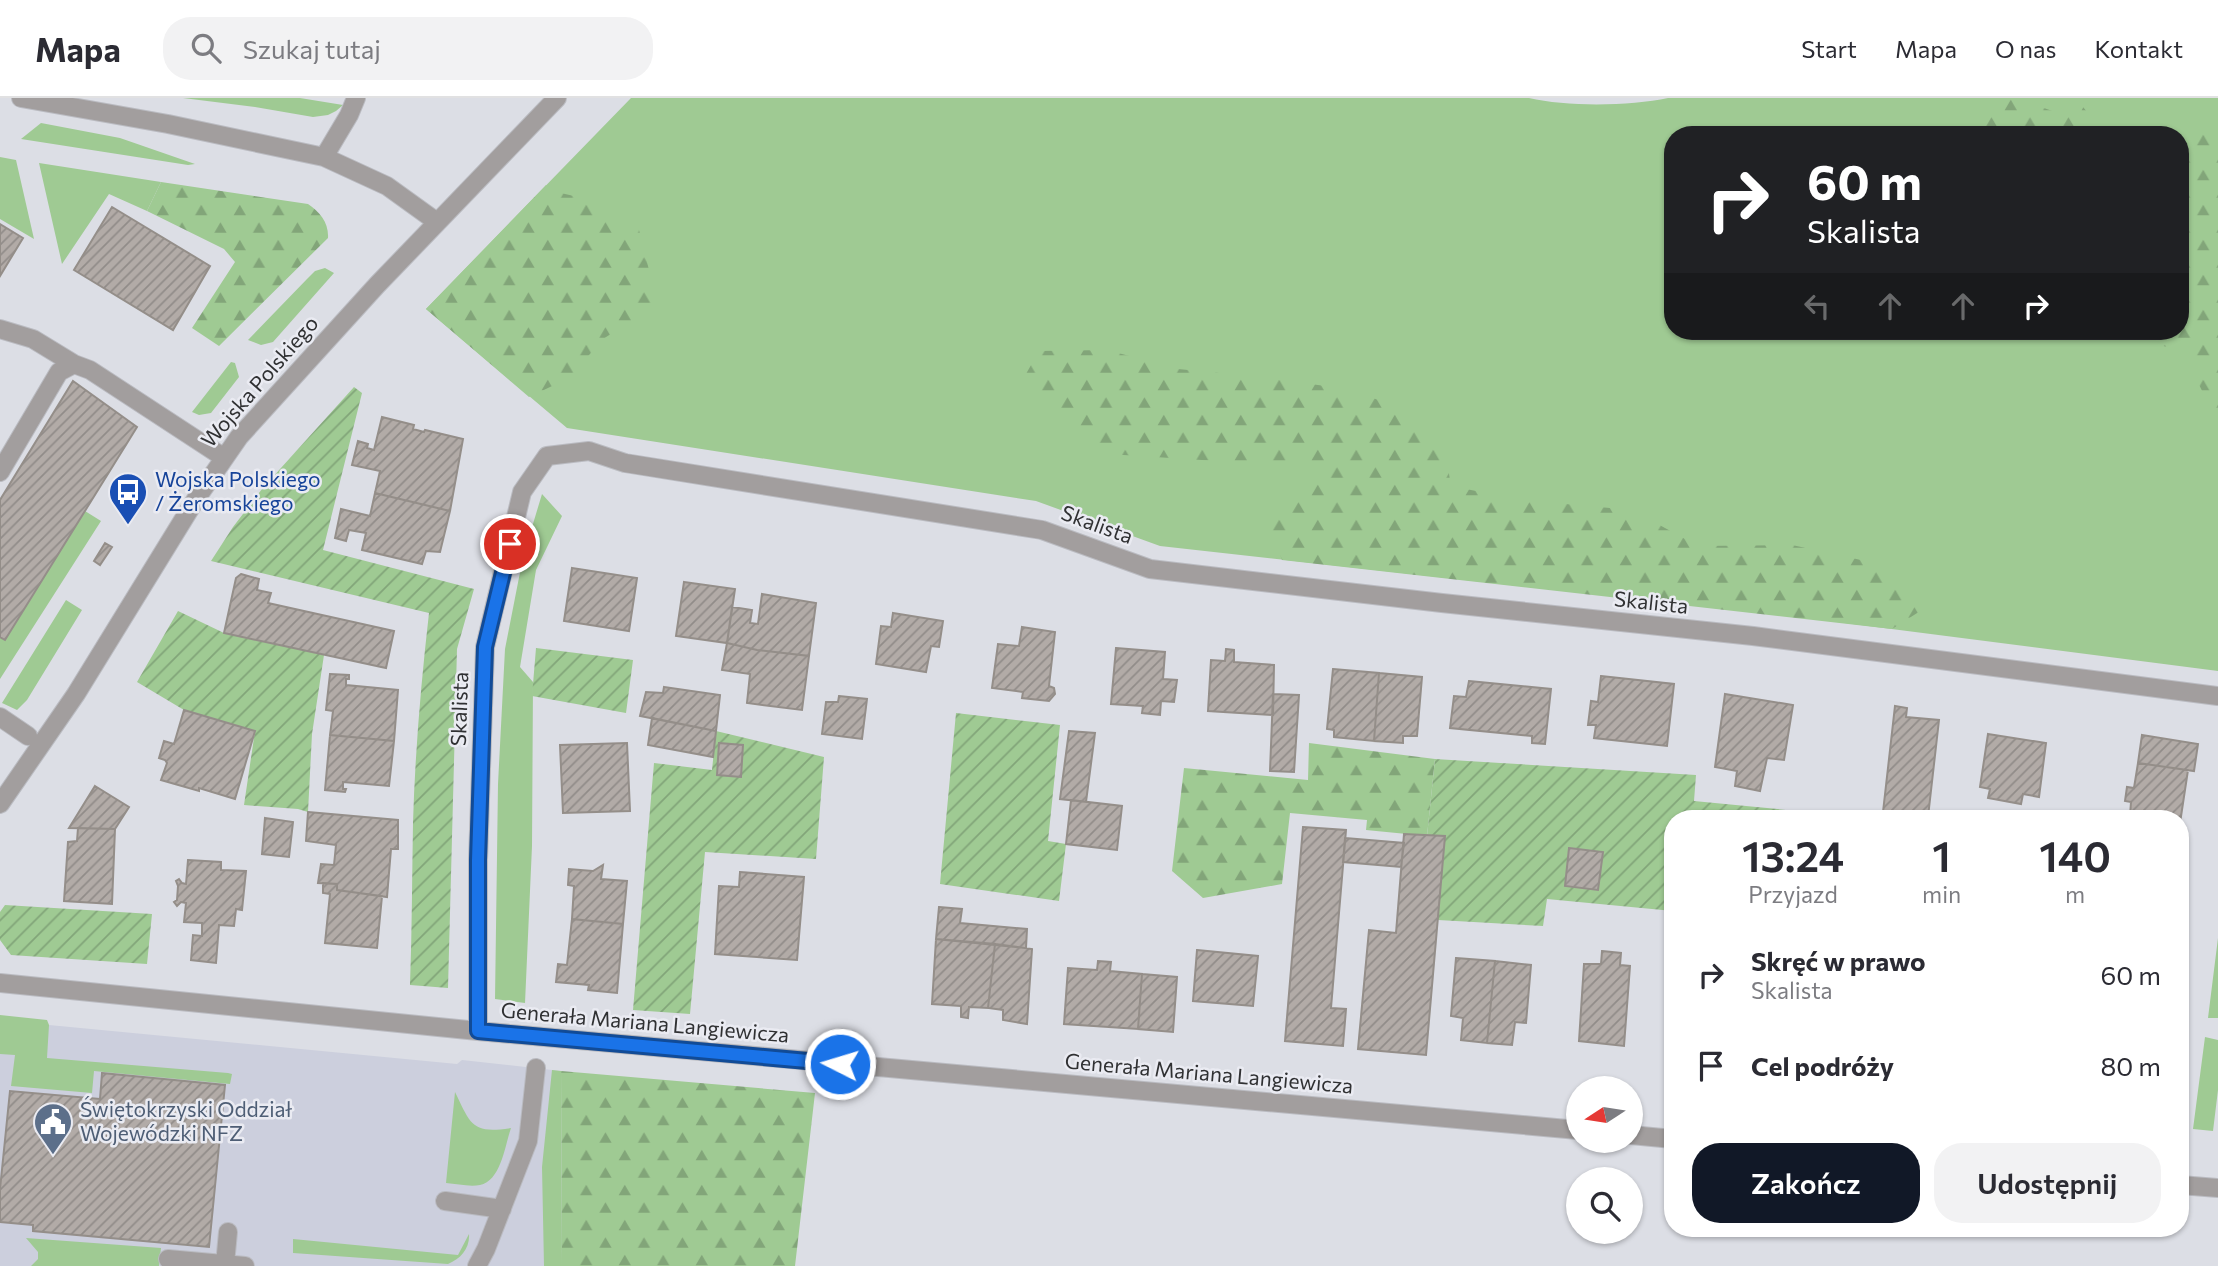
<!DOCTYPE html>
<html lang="pl">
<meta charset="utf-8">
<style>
body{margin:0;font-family:Commissioner,sans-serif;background:#f2f2f3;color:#2b2b33;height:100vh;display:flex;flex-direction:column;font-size:26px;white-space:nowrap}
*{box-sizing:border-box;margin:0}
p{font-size:23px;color:#7c7c81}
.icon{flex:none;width:38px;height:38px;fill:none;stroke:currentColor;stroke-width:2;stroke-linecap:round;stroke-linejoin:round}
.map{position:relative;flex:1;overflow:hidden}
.side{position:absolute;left:1664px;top:712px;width:525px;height:427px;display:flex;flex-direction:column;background:#fff;border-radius:28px;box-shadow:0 2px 5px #0004}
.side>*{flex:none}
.hud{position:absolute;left:1664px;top:28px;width:525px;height:214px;border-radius:28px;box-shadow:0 2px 5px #0004;background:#202124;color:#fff;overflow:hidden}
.needle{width:46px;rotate:258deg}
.controls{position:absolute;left:1566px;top:978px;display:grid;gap:14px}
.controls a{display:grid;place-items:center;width:77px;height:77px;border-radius:50%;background:#fff;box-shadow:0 2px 5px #0004;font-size:35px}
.pin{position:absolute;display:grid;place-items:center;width:60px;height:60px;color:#fff;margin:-30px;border:4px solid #fff;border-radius:50%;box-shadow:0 2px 7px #0007}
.me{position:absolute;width:77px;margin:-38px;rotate:275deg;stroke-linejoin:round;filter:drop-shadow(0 0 5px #0008)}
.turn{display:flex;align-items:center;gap:24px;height:147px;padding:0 28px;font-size:32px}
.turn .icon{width:91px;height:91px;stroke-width:2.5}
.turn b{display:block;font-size:49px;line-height:60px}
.lanes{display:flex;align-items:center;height:66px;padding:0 28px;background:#0003;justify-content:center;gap:35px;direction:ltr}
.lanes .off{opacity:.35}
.eta{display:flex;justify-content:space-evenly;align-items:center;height:119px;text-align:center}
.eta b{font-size:42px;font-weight:600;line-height:49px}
.cta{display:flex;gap:14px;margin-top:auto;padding:14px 28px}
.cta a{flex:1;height:80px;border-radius:28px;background:#111827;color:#fff;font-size:28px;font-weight:600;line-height:80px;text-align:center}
.cta a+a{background:#f2f2f3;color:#2b2b33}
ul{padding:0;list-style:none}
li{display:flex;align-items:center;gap:21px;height:91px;padding:0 28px}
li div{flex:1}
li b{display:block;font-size:26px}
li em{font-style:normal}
header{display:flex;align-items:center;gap:42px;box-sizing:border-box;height:98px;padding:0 35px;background:#fff;border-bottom:2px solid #e1e1e2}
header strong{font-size:33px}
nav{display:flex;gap:38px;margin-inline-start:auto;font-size:24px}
.search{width:490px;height:63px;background:#f2f2f3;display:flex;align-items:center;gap:18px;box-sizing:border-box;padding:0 24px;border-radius:28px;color:#7c7c81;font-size:26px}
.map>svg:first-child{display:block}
.built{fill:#cccfdd}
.grass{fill:#9fca93;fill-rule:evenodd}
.forest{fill:url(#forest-firs)}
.garden{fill:url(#garden-furrows)}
.building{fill:url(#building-hatch);stroke:#948e89;stroke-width:2}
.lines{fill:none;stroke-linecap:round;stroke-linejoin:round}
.minor-casing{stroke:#babbc1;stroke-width:20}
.minor{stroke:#a29e9e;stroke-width:18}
.route-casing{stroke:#114b97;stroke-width:18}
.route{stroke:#1a73e8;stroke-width:12}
.labels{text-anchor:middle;stroke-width:5;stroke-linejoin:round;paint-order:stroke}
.street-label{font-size:21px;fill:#303133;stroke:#eaebf2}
.transit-label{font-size:21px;fill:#164399;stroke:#eaebf2;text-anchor:start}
.service-label{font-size:21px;fill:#4e5e75;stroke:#eaebf2;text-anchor:start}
</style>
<header>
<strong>Mapa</strong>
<div class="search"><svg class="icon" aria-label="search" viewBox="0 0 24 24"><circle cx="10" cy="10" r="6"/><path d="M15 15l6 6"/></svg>Szukaj tutaj</div>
<nav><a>Start</a><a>Mapa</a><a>O nas</a><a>Kontakt</a></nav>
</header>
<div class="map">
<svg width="2218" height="1168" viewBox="0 0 2218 1168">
<defs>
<pattern id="forest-firs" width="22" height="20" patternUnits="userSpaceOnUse" patternTransform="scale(1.75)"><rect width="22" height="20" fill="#9fca93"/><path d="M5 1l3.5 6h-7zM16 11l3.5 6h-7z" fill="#82a579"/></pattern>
<pattern id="garden-furrows" width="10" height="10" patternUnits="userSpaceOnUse" patternTransform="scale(1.75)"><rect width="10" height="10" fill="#9fca93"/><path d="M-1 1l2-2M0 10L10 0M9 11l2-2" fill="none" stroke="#82a579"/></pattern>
<pattern id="building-hatch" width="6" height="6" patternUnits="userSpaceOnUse" patternTransform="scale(1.75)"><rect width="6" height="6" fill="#b2aba7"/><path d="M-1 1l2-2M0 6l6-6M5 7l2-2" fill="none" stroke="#918c89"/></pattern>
</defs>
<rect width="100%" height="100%" fill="#dcdee5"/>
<path class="built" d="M0 921 49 927 457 966 462 962 561 973 562 1168H0Z"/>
<path class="grass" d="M183 0H300L343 7 336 13 328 17 313 19 255 9Z
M631 0H1529C1567 9 1631 8 1668 0H2218V573L1798 519 1160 448 1036 403 567 330 426 211ZM1673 37H2180V233H1673Z
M41 25 120 40 195 66 188 67 21 41Z
M0 59 16 62 34 141 0 121Z
M39 65 161 84 147 113 109 96 62 166Z
M325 170 334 175 273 244 261 247 248 242 307 181 315 173Z
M231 264 235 265 239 279 211 315 199 317 192 314Z
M542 396 562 418 536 472 520 569 533 584 532 748 525 905 495 901 498 686 505 551 523 459Z
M85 413 101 423 0 581V539L5 541Z
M66 502 82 512 27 602 17 612 2 605Z
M2218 840V920H2208Z
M0 917 47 922 49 927 47 960 228 975 232 976 230 986 94 973 92 995 11 988 15 957 0 956Z
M2205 939 2218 942V992L2213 1033 2193 1031Z
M552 972 561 973 562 1168H544L542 1069Z
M455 994C471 1027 472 1036 511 1030 505 1047 501 1083 480 1087 470 1089 457 1086 446 1085Z
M469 1136C470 1150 461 1161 448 1166L293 1155V1141L458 1157Z
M26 1140 161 1150 159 1168H31L38 1161V1154Z"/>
<path class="forest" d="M1991 0H2029L2030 5 2058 15 2083 9 2098 27 2110 37H1980Z
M2201 35H2218V321L2210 309 2182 252 2125 240 2100 233H2180L2181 44Z
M161 84 308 106C320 114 329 125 328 140L219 248 192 230 235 164 224 151 147 113Z
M546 87 552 93 587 101 608 117 637 124 651 180 653 209 603 241 569 280 529 299 426 211Z
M1107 252 1178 271 1260 279 1340 290 1408 311 1445 352 1451 388 1521 402 1632 412 1698 448 1792 447 1884 467 1925 510 1892 531 1282 462 1269 424 1292 394 1327 370 1108 356 1018 290 1039 253Z
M1309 645 1435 661 1427 738 1366 732 1367 722 1290 715 1282 786 1203 800 1172 773 1184 670 1308 682Z
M561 973 815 995 795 1168H562Z"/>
<path class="garden" d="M354 289 362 295 323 452 474 491 457 551 448 890 410 887C412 833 412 779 413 725 415 655 421 585 429 515L211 463 233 429 262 391Z
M178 513 224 535 324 557 312 636 308 714 298 711 244 707 255 633 184 612 137 584Z
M536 550 633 562 626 615 532 598Z
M956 615 1060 627 1048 743 1066 746 1059 803 940 786Z
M716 633 824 659 816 761 705 754 690 916 633 912 654 665 712 672Z
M1435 661 1696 677 1694 703 1879 721H1673V813L1547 801 1543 828 1438 822 1445 739 1427 738Z
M5 807 152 816 147 866 11 857 0 842V814Z"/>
<path class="building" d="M112 109 210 168 173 232 74 172Z
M0 126 23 140 0 178Z
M73 283 137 329 5 542 0 539V402Z
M382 319 414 327 413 331 424 334 425 332 463 341 450 413 375 395 380 373 352 367 358 343 368 346 367 350 374 352Z
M375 395 450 413 440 454 426 453 422 466 362 452 366 435 349 432 346 443 335 440 341 411 370 418Z
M105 445 112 449 100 467 94 463Z
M572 470 637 480 629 533 564 523Z
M241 476 259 481 257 492 271 495 268 505 394 533 386 570 224 535 236 480Z
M684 484 735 491 727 545 676 538Z
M762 496 816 505 809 558 757 552 727 545 732 509 752 512 750 525 758 526Z
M893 515 943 523 939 549 931 548 926 574 876 566 881 528 891 529Z
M1022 529 1055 534 1049 588 1054 590 1055 596 1049 603 1022 600 1023 594 992 590 998 546 1019 548Z
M727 545 757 552 809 558 802 612 747 605 750 576 722 572Z
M1116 550 1165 554 1163 581 1177 582 1174 604 1161 603 1160 617 1142 615 1143 608 1111 606Z
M1226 551 1234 552V564L1274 567 1273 617 1208 613 1211 562 1225 563Z
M1333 571 1379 575 1374 643 1334 639V632L1327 631Z
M1379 575 1422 579 1417 638H1403V645L1374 643Z
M330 576 349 577V581H346V587L398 592 394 643 330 637 333 613 326 612Z
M1601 578 1674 586 1667 648 1594 640 1596 627H1588L1591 603 1598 604Z
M1469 583 1551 591 1545 646 1532 645V638L1450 630 1454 598 1466 599Z
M664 589 720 597 716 633 640 618 646 594 663 595Z
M1273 596 1299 597 1294 674 1270 673Z
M1725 596 1793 607 1784 662 1767 660 1760 693 1735 688 1737 673 1715 669Z
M839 598 867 601 862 641 822 636 826 604H838Z
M1895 608 1907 610 1906 619 1939 622 1928 719 1883 714Z
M184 612 255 633 235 701 199 690V693L161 682 167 665 165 662 159 660 164 643 174 646Z
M652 620 716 633 713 659 648 647Z
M1069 633 1095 635 1086 704 1060 701Z
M1988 636 2046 645 2039 699 2023 696 2021 706 1988 700 1990 691 1980 689Z
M330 637 394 643 389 688 343 684V691H346L345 694 325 692Z
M2142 637 2198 646 2194 673 2138 665Z
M627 645 630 713 563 715 560 647Z
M719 645 743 647 741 679 717 677Z
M2138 665 2188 672 2180 725V721H2146L2130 718 2131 704 2125 703 2127 689 2134 690Z
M95 688 129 709 115 731 69 730Z
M1071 702 1122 708 1117 752 1066 746Z
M308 714 398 722V751H391L387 799 337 792V786L318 785 321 766 334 767 336 747 306 743Z
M265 720 293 724 289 759 262 756Z
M1303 729 1346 732 1331 910 1346 911 1343 948 1285 943Z
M78 730 115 731 112 806 64 803 68 744 77 743Z
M1404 736 1445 738 1426 957 1358 951 1369 832 1396 835Z
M1345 740 1404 745 1401 769 1343 764Z
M1569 750 1603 754 1598 792 1565 788Z
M188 762 221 764V772L246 773 242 812 236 811 234 828 219 827 216 865 191 862 193 837 202 838V825L184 824 186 805 181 804 177 808 174 804 177 802 178 788 176 783 179 781 182 785 186 786Z
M603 767 601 781 627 783 623 826 572 821 574 788 568 787 569 771 593 773Z
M740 774 804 779 797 862 715 856 719 788 739 789Z
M323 785 337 786V792L382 798 377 850 325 845 330 796 323 795Z
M939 809 962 811 960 825 1027 831 1026 850 936 841Z
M572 821 623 826 617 895 588 892 589 887 556 884 558 866 567 867Z
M936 841 995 846 988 910 969 909 968 920 961 919V908L932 906Z
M995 846 1032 851 1027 926 1003 922V912L988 910Z
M1197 852 1258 858 1253 908 1193 903Z
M1602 853 1621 855 1620 867 1630 868 1624 948 1579 943 1584 866H1601Z
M1456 860 1495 863 1487 945 1461 942 1463 920 1451 918Z
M1098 863 1111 864 1110 873 1142 876 1138 931 1064 926 1068 870 1097 872Z
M1495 863 1531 867 1526 925 1515 924 1512 947 1487 945Z
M1142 876 1177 879 1173 934 1138 931Z
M102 975 225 987 209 1149 33 1133V1127L0 1124V1091L10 993 100 1001Z"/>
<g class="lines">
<defs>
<path id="minor" d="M21 0 168 26 324 59 387 88 437 124
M324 59 349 17 356 0
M0 231 33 241 74 266
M0 374 59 274 74 266 90 272 223 359
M0 619 28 638
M0 706 76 596 196 401 239 339 377 187 557 0
M0 885 478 933 1578 1032
M478 933V762L485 549 522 394 547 358 589 353 625 365 1042 432 1150 471 1442 505 1753 538 2218 598
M1631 1037 1673 1041
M2180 1087 2218 1090
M445 1103 502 1111
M168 1161 245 1168
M225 1166 228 1134
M477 1168 486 1151 528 1043 536 970"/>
</defs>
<use href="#minor" class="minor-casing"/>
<use href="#minor" class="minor"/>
</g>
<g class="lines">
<defs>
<path id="route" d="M510 446 485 549 478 762V933L840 966"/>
</defs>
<use href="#route" class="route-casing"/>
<use href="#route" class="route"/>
</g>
<defs>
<symbol id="bus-pin" viewBox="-11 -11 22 30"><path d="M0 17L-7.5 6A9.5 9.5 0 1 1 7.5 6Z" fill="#1a4fb4" stroke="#eaebf2"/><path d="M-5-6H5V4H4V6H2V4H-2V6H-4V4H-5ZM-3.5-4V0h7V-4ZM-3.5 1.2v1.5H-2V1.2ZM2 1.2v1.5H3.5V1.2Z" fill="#fff"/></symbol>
<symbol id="civic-pin" viewBox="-11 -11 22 30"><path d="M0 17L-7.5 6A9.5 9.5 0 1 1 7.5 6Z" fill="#5c6f8a" stroke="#eaebf2"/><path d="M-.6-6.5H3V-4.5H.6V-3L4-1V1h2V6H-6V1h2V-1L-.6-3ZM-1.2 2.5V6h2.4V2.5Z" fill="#fff"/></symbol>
</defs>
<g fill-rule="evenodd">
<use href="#bus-pin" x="106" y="372" width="44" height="60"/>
<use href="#civic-pin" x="31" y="1002" width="44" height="60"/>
</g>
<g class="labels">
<g class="street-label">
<text transform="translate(260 284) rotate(-49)" y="7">Wojska Polskiego</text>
<text transform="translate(1097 427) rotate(20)" y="7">Skalista</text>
<text transform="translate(1651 505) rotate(6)" y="7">Skalista</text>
<text transform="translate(460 611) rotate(-88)" y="7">Skalista</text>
<text transform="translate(645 925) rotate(5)" y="7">Generała Mariana Langiewicza</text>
<text transform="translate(1209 976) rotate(5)" y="7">Generała Mariana Langiewicza</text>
</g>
<g class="transit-label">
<text x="155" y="389">Wojska Polskiego<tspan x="155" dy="24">/ Żeromskiego</tspan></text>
</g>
<g class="service-label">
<text x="80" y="1019">Świętokrzyski Oddział<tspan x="80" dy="24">Wojewódzki NFZ</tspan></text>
</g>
</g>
</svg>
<div class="controls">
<a><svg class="needle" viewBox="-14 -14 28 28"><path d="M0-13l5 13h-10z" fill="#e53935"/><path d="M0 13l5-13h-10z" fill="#7c7c81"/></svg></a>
<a><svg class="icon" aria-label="search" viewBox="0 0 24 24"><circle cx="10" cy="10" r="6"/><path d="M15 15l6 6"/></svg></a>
</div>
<div class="pin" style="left:510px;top:446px;background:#d93025"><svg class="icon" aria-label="arrive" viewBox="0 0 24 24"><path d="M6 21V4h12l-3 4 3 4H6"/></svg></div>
<svg class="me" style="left:840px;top:966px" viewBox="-20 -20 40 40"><circle r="17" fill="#1a73e8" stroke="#fff" stroke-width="3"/><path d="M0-11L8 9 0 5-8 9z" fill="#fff"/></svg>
<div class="hud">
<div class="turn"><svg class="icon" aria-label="right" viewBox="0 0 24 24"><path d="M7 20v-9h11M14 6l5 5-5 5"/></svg><div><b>60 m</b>Skalista</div></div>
<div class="lanes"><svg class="icon off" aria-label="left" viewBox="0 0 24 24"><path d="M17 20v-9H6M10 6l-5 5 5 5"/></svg><svg class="icon off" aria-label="ahead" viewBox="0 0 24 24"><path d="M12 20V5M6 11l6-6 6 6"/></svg><svg class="icon off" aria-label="ahead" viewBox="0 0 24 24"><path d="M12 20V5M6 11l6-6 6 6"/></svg><svg class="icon" aria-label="right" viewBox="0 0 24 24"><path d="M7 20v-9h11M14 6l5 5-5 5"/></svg></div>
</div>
<section class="side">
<div class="eta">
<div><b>13:24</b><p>Przyjazd</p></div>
<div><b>1</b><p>min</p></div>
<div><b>140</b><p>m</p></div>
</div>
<ul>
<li><svg class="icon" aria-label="right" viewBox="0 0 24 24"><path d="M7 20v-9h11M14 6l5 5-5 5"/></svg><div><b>Skręć w prawo</b><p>Skalista</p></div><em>60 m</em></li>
<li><svg class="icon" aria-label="arrive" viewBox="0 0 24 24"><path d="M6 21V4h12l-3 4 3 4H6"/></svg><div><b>Cel podróży</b></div><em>80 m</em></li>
</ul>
<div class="cta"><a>Zakończ</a><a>Udostępnij</a></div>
</section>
</div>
